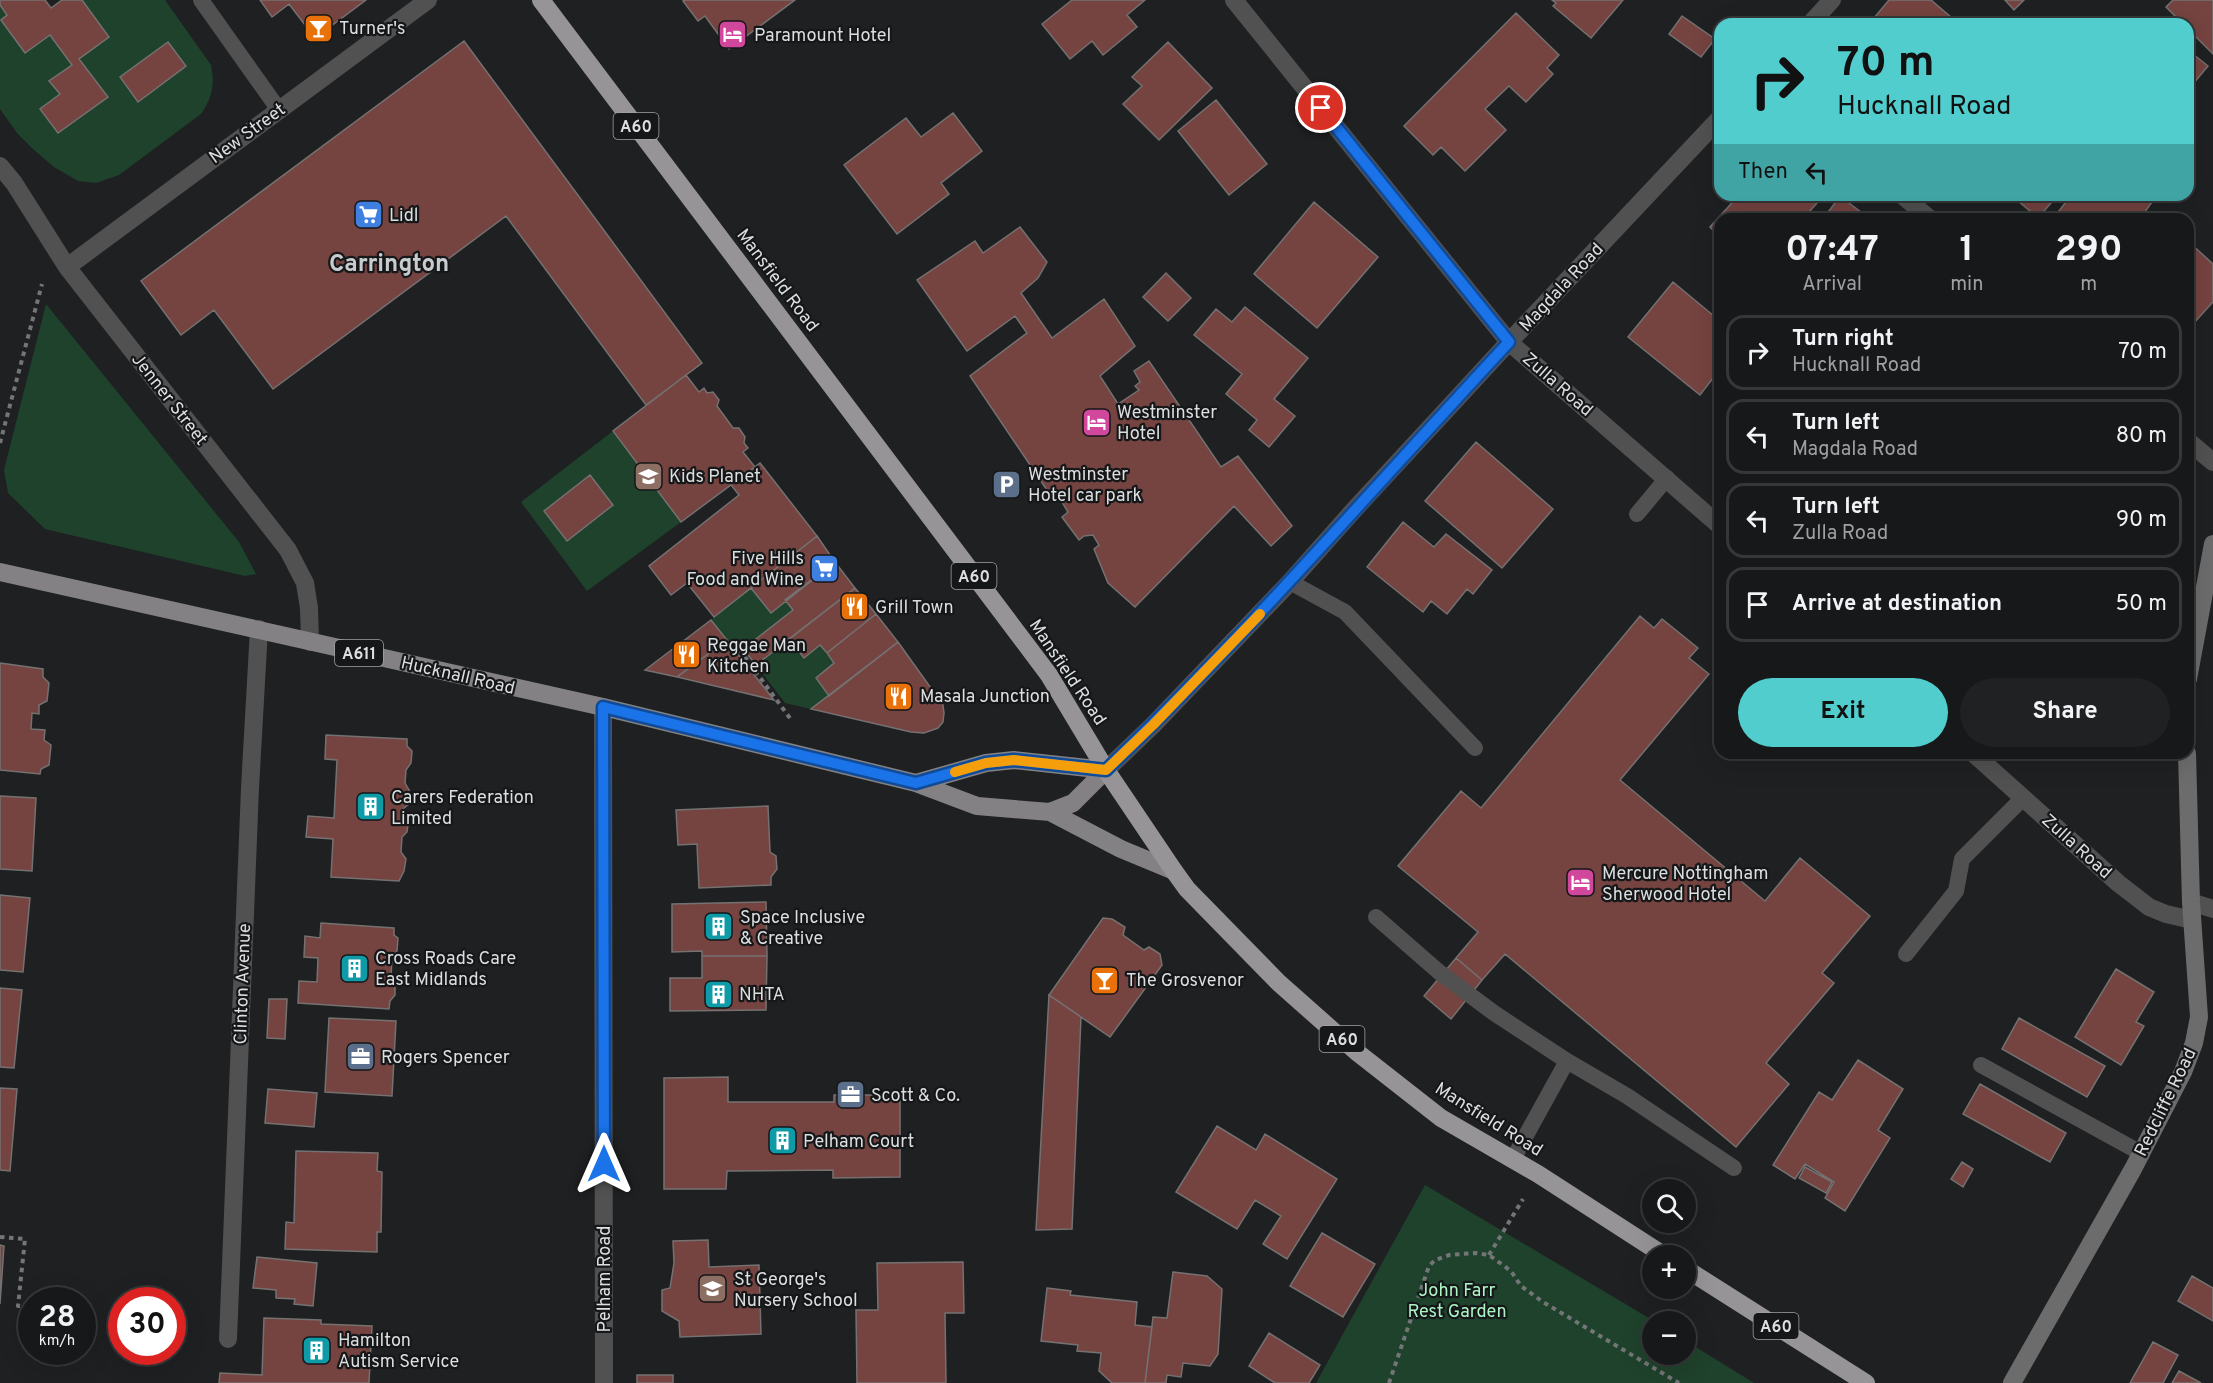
<!DOCTYPE html>
<meta charset="utf-8">
<style>
body{margin:0;font-family:Overpass,sans-serif;background:#1f2123;color:#f1f3f6;height:100vh;display:flex;flex-direction:column;font-size:22px;white-space:nowrap}
*{box-sizing:border-box;margin:0}
p{font-size:20px;color:#9ea0a2}
.icon{flex:none;width:33px;height:33px;fill:none;stroke:currentColor;stroke-width:2;stroke-linecap:round;stroke-linejoin:round}
.map{position:relative;flex:1;overflow:hidden}
.sheet{position:absolute;left:1714px;top:213px;width:480px;height:546px;display:flex;flex-direction:column;background:#16181a;border-radius:18px;box-shadow:0 6px 24px #0002,0 0 0 2px #353739}
.sheet>*{flex:none}
.hud{position:absolute;left:1714px;top:18px;width:480px;height:183px;border-radius:18px;box-shadow:0 6px 24px #0002,0 0 0 2px #353739;background:#52cdcd;color:#111;overflow:hidden}
.controls{position:absolute;left:1642px;top:1179px;display:grid;gap:12px}
.controls a{display:grid;place-items:center;width:54px;height:54px;border-radius:50%;background:#16181a;box-shadow:0 6px 24px #0002,0 0 0 2px #353739;font-size:30px}
.speed{position:absolute;left:18px;top:1287px;display:flex;gap:12px;font-size:30px;font-weight:700;text-align:center}
.speed>*{display:grid;place-content:center;width:78px;height:78px;border-radius:50%;background:#16181a;box-shadow:0 6px 24px #0002,0 0 0 2px #353739;line-height:1}
.speed small{font-size:15px;font-weight:400}
.speed .limit{border:9px solid #d22;background:#fff;color:#111}
.pin{position:absolute;display:grid;place-items:center;width:51px;height:51px;color:#fff;margin:-26px;border:3px solid #fff;border-radius:50%;box-shadow:0 2px 6px #0007}
.me{position:absolute;width:66px;margin:-33px;rotate:0deg;stroke-linejoin:round;filter:drop-shadow(0 0 4px #0008)}
.turn{display:flex;align-items:center;gap:21px;height:126px;padding:0 24px;font-size:27px}
.turn .icon{width:78px;height:78px;stroke-width:2.5}
.turn b{display:block;font-size:42px;line-height:51px}
.then{display:flex;align-items:center;height:57px;padding:0 24px;background:#0003;gap:12px;font-size:22px}
.eta{display:flex;justify-content:space-evenly;align-items:center;height:102px;text-align:center}
.eta b{font-size:36px;font-weight:700;line-height:42px}
.primary-button{display:flex;gap:12px;margin-top:auto;padding:12px 24px}
.primary-button a{flex:1;height:69px;border-radius:36px;background:#52cdcd;color:#111;font-size:24px;font-weight:700;line-height:69px;text-align:center}
.primary-button a+a{background:#1f2123;color:#f1f3f6}
ul{padding:0;list-style:none}
li{display:flex;align-items:center;gap:18px;height:75px;margin:0 12px 9px;padding:0 12px;border:3px solid #353739;border-radius:18px}
li div{flex:1}
li b{display:block;font-size:22px}
li em{font-style:normal}
.map>svg:first-child{display:block}
.green{fill:#1f422c;fill-rule:evenodd}
.building{fill:#754340;stroke:#757171;stroke-width:1.5}
.lines{fill:none;stroke-linecap:round;stroke-linejoin:round}
.path{stroke:#737576;stroke-width:4;stroke-dasharray:4.5 4.5;stroke-linecap:butt}
.lane{stroke:#525152;stroke-width:16}
.street{stroke:#525152;stroke-width:18}
.secondary{stroke:#6d6c6d;stroke-width:18}
.primary{stroke:#838183;stroke-width:18}
.highway{stroke:#969496;stroke-width:18}
.route-casing{stroke:#114b97;stroke-width:15}
.route{stroke:#1a73e8;stroke-width:10}
.slow{stroke:#f59e0b;stroke-width:10}
.labels{text-anchor:middle;stroke-width:4.5;stroke-linejoin:round;paint-order:stroke}
.shield{fill:#151719;stroke:#a0a2a4;stroke-width:1.5}
.shield-label{font-size:16px;font-weight:bold;fill:#dcdedf}
.poi-label{font-size:18px;fill:#dcdedf;stroke:#151719;text-anchor:start}
.street-label{font-size:18px;fill:#dcdedf;stroke:#151719}
.park-label{font-size:18px;fill:#abf5c4;stroke:#151719}
.district-label{font-size:24px;font-weight:bold;fill:#c9cccf;stroke:#151719}
</style>
<div class="map">
<svg width="2213" height="1383" viewBox="0 0 2213 1383">
<rect width="100%" height="100%" fill="#1e2022"/>
<path class="green" d="M82 0H165L211 65C215 85 212 98 201 114L119 175 96 183 78 181 54 167 34 150 17 133 0 109V5L7 15 25 53 50 35 72 65 50 81 60 94 41 109 58 133 107 97 79 59 109 37ZM168 42 186 66 138 102 120 77Z
M46 304 239 542 256 574 245 576 45 529 8 493 4 470Z
M613 431 681 522 587 591 521 502Z
M751 588 771 612 785 600 793 610 743 649 737 640 731 644 711 620Z
M789 639 804 658 820 645 834 663 816 678 829 696 811 709 785 703 756 665Z
M1425 1185 1654 1321 1653 1354H1686V1341L1754 1383H1316Z"/>
<path class="building" d="M0 0H45L51 8 62 0H82L109 37 79 59 108 97 58 133 40 109 60 94 49 81 72 65 50 35 25 53 1 20 7 15 0 5Z
M260 0H366L315 38 289 4 272 17Z
M685 0H795L729 49 705 16 698 21 683 1Z
M1072 0H1145L1127 15 1137 27 1103 55 1092 41 1070 59 1042 24Z
M1552 0H1623L1591 38 1553 6 1556 3Z
M1889 0H1931L1959 24H1869Z
M2005 0H2024L2014 10Z
M2173 0H2213V54L2188 29V24H2183L2166 7Z
M1516 13 1559 55 1547 68 1553 74 1526 102 1509 86 1485 109 1506 130 1465 171 1441 147 1433 155 1404 126Z
M1682 16 1715 39 1701 57 1669 34Z
M464 41 702 363 646 405 506 216 273 389 214 310 181 335 141 281Z
M168 42 186 66 138 102 120 77Z
M1168 42 1212 88 1159 140 1123 104 1142 86 1132 77Z
M2188 50 2208 66 2188 90Z
M1216 100 1267 164 1229 195 1178 131Z
M953 113 982 151 941 183 949 194 897 234 844 165 906 118 921 137Z
M1739 195H1824L1803 219H1720V237L1710 227Z
M2011 195H2058L2038 218Z
M2071 195H2142L2152 202 2140 219H2053Z
M1840 196 1870 219H1823Z
M1314 202 1378 257 1317 328 1254 274Z
M1020 227 1047 262 1038 278 1021 293 1052 338 1104 299 1135 346 1100 376 1118 404 1139 390 1135 386 1140 382 1134 371 1149 361 1221 467 1238 456 1292 526 1271 546 1234 506 1135 607 1108 583 1094 549 1099 545 1093 535 1084 536 1079 540 1062 517 1068 512 1057 494 1051 496 970 376 1027 333 1015 316 967 351 917 280 975 241 983 253Z
M2188 241 2213 264V302L2193 324 2188 319Z
M1166 273 1191 298 1168 321 1143 297Z
M1673 282 1720 321V369L1700 395 1628 337Z
M1245 307 1308 358 1274 399 1295 416 1269 447 1249 430 1257 420 1226 394 1242 374 1194 335 1216 309 1232 322Z
M686 375 699 392 704 388 707 393 713 392 719 400 717 406 733 428H739L745 437 744 443 748 448 743 452 755 467 681 522 613 431Z
M1476 442 1553 509 1502 568 1425 501Z
M760 463 817 536 714 617 687 583 671 595 649 566 739 495 731 485Z
M590 475 613 505 567 541 544 511Z
M1403 522 1434 547 1446 534 1492 570 1473 594 1467 589 1447 614 1431 601 1423 612 1367 567Z
M817 536 835 562 771 613 751 588Z
M835 562 855 588 756 665 743 649 793 610 785 600Z
M855 588 876 614 827 653 820 645 804 658 789 639Z
M876 614 898 642 829 696 816 678 834 663 827 653Z
M1640 616 1654 628 1662 619 1698 648 1689 658 1709 674 1620 780 1765 901 1800 858 1870 916 1822 973 1834 983 1766 1063 1789 1084 1736 1147 1505 954 1482 980 1456 958 1478 932 1398 866 1461 791 1481 808Z
M711 620 727 640 677 677 645 670Z
M727 640 748 667 774 700 677 677Z
M898 642 943 705 944 713 943 722 938 728 924 733 911 732 811 709Z
M0 663 43 669V677L49 683 47 701 39 705V714L32 713 31 729 45 730 44 740 51 745 49 765 41 769 40 774 0 770Z
M326 735 407 739V746L412 751 411 763 406 770 405 783 409 790V804L403 809 409 818 407 832 402 837 401 852 406 859 404 871 399 881 331 877 333 839 306 837 308 816 334 818 337 760 325 759Z
M0 796 36 798 32 871 0 869Z
M768 806 770 852 776 856 777 869 771 877V885L699 888 697 844 678 845 676 810Z
M0 895 30 898 23 972 0 970Z
M766 902 767 956H702V951L672 952V904Z
M1103 918 1112 919 1125 927 1123 935 1144 950 1149 947 1160 954 1162 965 1110 1037 1049 995Z
M321 923 394 928V935L398 938 397 951 392 956 391 978 395 983V995L390 1001 389 1009 298 1003 299 981 317 982 318 958 304 957 305 936 320 938Z
M702 956H767L766 1010 670 1011V978H702Z
M1456 958 1482 980 1451 1019 1424 996Z
M2116 969 2154 992 2136 1022 2144 1026 2121 1065 2075 1037Z
M0 988 22 990 14 1068 0 1067Z
M1049 995 1081 1017 1072 1229 1036 1230Z
M269 999H287L285 1039 267 1038Z
M329 1018 396 1021 392 1096 325 1092Z
M2019 1018 2105 1066 2087 1097 2002 1049Z
M1858 1060 1903 1089 1878 1130 1890 1138 1845 1211 1825 1198 1834 1182 1805 1164 1795 1179 1773 1165 1819 1092 1832 1100Z
M728 1077V1102H834V1095H900V1177L833 1178V1170L727 1171 726 1189H664V1078Z
M1980 1084 2066 1133 2050 1162 1963 1114Z
M0 1088 17 1089 10 1171 0 1170Z
M268 1089 317 1093 314 1127 265 1123Z
M1217 1126 1256 1150 1265 1134 1337 1179 1287 1259 1263 1244 1281 1216 1255 1200 1237 1229 1176 1192Z
M296 1151 378 1153 377 1171 382 1172 381 1232H377V1252L285 1249 286 1222 294 1223Z
M1962 1162 1973 1169 1963 1187 1951 1179Z
M1805 1167 1832 1182 1826 1193 1799 1178Z
M1322 1233 1375 1264 1343 1317 1290 1286Z
M708 1240 709 1267 759 1265 761 1334 680 1337 679 1321 662 1311V1290L670 1288 674 1263 673 1241Z
M0 1245 4 1246 0 1304Z
M257 1257 317 1263 313 1306 294 1304 295 1299 276 1298V1290L253 1288Z
M963 1262 964 1313H945L946 1383H857L856 1310H878L877 1263Z
M1173 1272 1207 1276 1222 1289 1218 1354 1210 1366 1183 1363 1181 1377 1167 1375 1166 1383H1145L1153 1317 1167 1318Z
M2192 1276 2213 1288V1321L2178 1301Z
M1047 1288 1071 1291 1070 1295 1137 1302 1135 1325 1152 1327 1145 1383H1112L1099 1371 1101 1353 1077 1351 1078 1345 1041 1341Z
M264 1318 321 1320V1324L372 1326 369 1383H219L220 1373 262 1375Z
M1269 1333 1320 1365 1309 1383H1275L1249 1366Z
M2153 1342 2178 1355 2163 1383H2130Z
M2179 1371 2201 1383H2172Z
M637 1375H673V1383H637Z"/>
<g class="lines">
<path class="path" d="M0 443 42 284
M734 642 792 721
M0 1237 25 1239 18 1306H32
M1489 1255 1523 1199
M1389 1383 1429 1266 1435 1260 1449 1255 1475 1253 1489 1255 1511 1271 1521 1286 1543 1302 1679 1383"/>
<path class="lane" d="M201 0 279 110
M1637 514 1667 478
M1290 582 1345 612 1475 748
M1376 917 1439 972 1494 1013 1567 1061 1627 1096 1734 1168
M1906 954 1956 891 1962 859 2023 798
M1981 1065 2141 1153
M1513 1159 1567 1061"/>
<path class="street" d="M1234 0 1509 342 1720 526
M1810 24 1832 0
M0 166 14 183 67 267 288 550 305 583 309 608 310 642
M1902 195 1930 219
M67 267 428 0
M2188 441 2213 462
M603 707 604 1383
M1973 753 2118 883 2149 907 2166 914 2192 920
M1106 770 1153 725 1290 582 1353 511 1509 342 1720 118
M2191 902 2213 909
M228 1339 250 788 259 629"/>
<path class="secondary" d="M2188 679 2213 544
M2012 1383 2133 1169 2183 1072 2194 1043 2199 1017 2191 902 2187 753"/>
<path class="primary" d="M0 572 603 707 916 783 977 806 1050 812 1073 803 1106 770
M916 783 986 763 1014 760 1106 770
M1050 812 1121 849 1174 871"/>
<path class="highway" d="M541 0 1049 675 1106 770 1174 871 1187 889 1279 983 1358 1053 1441 1118 1538 1174 1665 1256
M1686 1269 1866 1383"/>
</g>
<g class="lines">
<defs>
<path id="route" d="M604 1164 603 707 916 783 986 763 1014 760 1106 770C1247 634 1376 485 1509 342L1321 108"/>
</defs>
<use href="#route" class="route-casing"/>
<use href="#route" class="route"/>
<path class="slow" d="M955 772 986 763 1014 760 1106 770 1153 725 1260 614"/>
</g>
<defs>
<symbol id="bar-square" viewBox="-11 -11 22 22"><rect x="-9" y="-9" width="18" height="18" rx="4" fill="#e8710a" stroke="#151719"/><path d="M-6-5H6L.8 .8V4.5H3.5V6h-7V4.5H-.8V.8Z" fill="#fff"/></symbol>
<symbol id="hotel-square" viewBox="-11 -11 22 22"><rect x="-9" y="-9" width="18" height="18" rx="4" fill="#d1479c" stroke="#151719"/><path d="M-6-4.5h1.5V1H6V5H4.5V3h-9V5H-6ZM-4 0a1.8 1.8 0 1 1 3.6 0ZM.5 0V-2.5h3Q6-2.5 6 0Z" fill="#fff"/></symbol>
<symbol id="supermarket-square" viewBox="-11 -11 22 22"><rect x="-9" y="-9" width="18" height="18" rx="4" fill="#3f7fe0" stroke="#151719"/><path d="M-6-5.5h2.5l.6 2H6L4.5 2H-2.5L-4.4-4H-6ZM-1.5 3.2a1.3 1.3 0 1 0 .1 0ZM3 3.2a1.3 1.3 0 1 0 .1 0Z" fill="#fff"/></symbol>
<symbol id="school-square" viewBox="-11 -11 22 22"><rect x="-9" y="-9" width="18" height="18" rx="4" fill="#8d6e63" stroke="#151719"/><path d="M0-5L7-2L0 1L-7-2ZM-4 1L0 2.5L4 1V4Q0 6-4 4Z" fill="#fff"/></symbol>
<symbol id="parking-square" viewBox="-11 -11 22 22"><rect x="-9" y="-9" width="18" height="18" rx="4" fill="#5c6f8a" stroke="#151719"/><path d="M-3.5-5.5H1a3.5 3.5 0 0 1 0 7H-1V5.5H-3.5ZM-1-3.4V-.6H.8a1.4 1.4 0 0 0 0-2.8Z" fill="#fff"/></symbol>
<symbol id="restaurant-square" viewBox="-11 -11 22 22"><rect x="-9" y="-9" width="18" height="18" rx="4" fill="#e8710a" stroke="#151719"/><path d="M-5-6h1v4h1v-4h1v4h1v-4h1v5L-1.5 .5V6h-2V.5L-5-1ZM5-6V6H3V1.5H1.5Q1.5-4 5-6Z" fill="#fff"/></symbol>
<symbol id="building-square" viewBox="-11 -11 22 22"><rect x="-9" y="-9" width="18" height="18" rx="4" fill="#0f9aa8" stroke="#151719"/><path d="M-4-6H4V6H1V3H-1V6H-4ZM-2.5-4.3h1.7v1.8h-1.7ZM.8-4.3h1.7v1.8H.8ZM-2.5-1h1.7V.8h-1.7ZM.8-1h1.7V.8H.8Z" fill="#fff"/></symbol>
<symbol id="office-square" viewBox="-11 -11 22 22"><rect x="-9" y="-9" width="18" height="18" rx="4" fill="#5c6f8a" stroke="#151719"/><path d="M-6-3h4V-5.5h4V-3h4V5H-6ZM-1-4.5V-3h2v-1.5ZM-6 0V1H6V0Z" fill="#fff"/></symbol>
</defs>
<g fill-rule="evenodd">
<use href="#bar-square" x="302" y="12" width="33" height="33"/>
<use href="#hotel-square" x="716" y="18" width="33" height="33"/>
<use href="#supermarket-square" x="352" y="198" width="33" height="33"/>
<use href="#hotel-square" x="1080" y="406" width="33" height="33"/>
<use href="#school-square" x="632" y="460" width="33" height="33"/>
<use href="#parking-square" x="990" y="468" width="33" height="33"/>
<use href="#supermarket-square" x="808" y="552" width="33" height="33"/>
<use href="#restaurant-square" x="838" y="590" width="33" height="33"/>
<use href="#restaurant-square" x="670" y="638" width="33" height="33"/>
<use href="#restaurant-square" x="882" y="680" width="33" height="33"/>
<use href="#building-square" x="354" y="790" width="33" height="33"/>
<use href="#hotel-square" x="1564" y="866" width="33" height="33"/>
<use href="#building-square" x="702" y="910" width="33" height="33"/>
<use href="#building-square" x="338" y="952" width="33" height="33"/>
<use href="#bar-square" x="1088" y="964" width="33" height="33"/>
<use href="#building-square" x="702" y="978" width="33" height="33"/>
<use href="#office-square" x="344" y="1040" width="33" height="33"/>
<use href="#office-square" x="834" y="1078" width="33" height="33"/>
<use href="#building-square" x="766" y="1124" width="33" height="33"/>
<use href="#school-square" x="696" y="1272" width="33" height="33"/>
<use href="#building-square" x="300" y="1334" width="33" height="33"/>
</g>
<g class="labels">
<g class="shield">
<rect x="613.5" y="113" width="45" height="26" rx="4.5"/>
<rect x="951.5" y="563" width="45" height="26" rx="4.5"/>
<rect x="335" y="640" width="48" height="26" rx="4.5"/>
<rect x="1319.5" y="1026" width="45" height="26" rx="4.5"/>
<rect x="1753.5" y="1313" width="45" height="26" rx="4.5"/>
</g>
<g class="shield-label">
<text x="636" y="132">A60</text>
<text x="974" y="582">A60</text>
<text x="359" y="659">A611</text>
<text x="1342" y="1045">A60</text>
<text x="1776" y="1332">A60</text>
</g>
<g class="poi-label">
<text x="339" y="34">Turner's</text>
<text x="754" y="41">Paramount Hotel</text>
<text x="389" y="221">Lidl</text>
<text x="1117" y="418">Westminster<tspan x="1117" dy="21">Hotel</tspan></text>
<text x="1028" y="480">Westminster<tspan x="1028" dy="21">Hotel car park</tspan></text>
<text x="669" y="482">Kids Planet</text>
<text x="804" y="564" text-anchor="end">Five Hills<tspan x="804" dy="21">Food and Wine</tspan></text>
<text x="875" y="613">Grill Town</text>
<text x="707" y="651">Reggae Man<tspan x="707" dy="21">Kitchen</tspan></text>
<text x="920" y="702">Masala Junction</text>
<text x="391" y="803">Carers Federation<tspan x="391" dy="21">Limited</tspan></text>
<text x="1602" y="879">Mercure Nottingham<tspan x="1602" dy="21">Sherwood Hotel</tspan></text>
<text x="740" y="923">Space Inclusive<tspan x="740" dy="21">&amp; Creative</tspan></text>
<text x="375" y="964">Cross Roads Care<tspan x="375" dy="21">East Midlands</tspan></text>
<text x="1126" y="986">The Grosvenor</text>
<text x="739" y="1000">NHTA</text>
<text x="381" y="1063">Rogers Spencer</text>
<text x="871" y="1101">Scott &amp; Co.</text>
<text x="803" y="1147">Pelham Court</text>
<text x="734" y="1285">St George's<tspan x="734" dy="21">Nursery School</tspan></text>
<text x="338" y="1346">Hamilton<tspan x="338" dy="21">Autism Service</tspan></text>
</g>
<g class="street-label">
<text transform="translate(247 133) rotate(-36)" y="6">New Street</text>
<text transform="translate(778 280) rotate(53)" y="6">Mansfield Road</text>
<text transform="translate(1561 287) rotate(-47)" y="6">Magdala Road</text>
<text transform="translate(1558 384) rotate(41)" y="6">Zulla Road</text>
<text transform="translate(170 399) rotate(52)" y="6">Jenner Street</text>
<text transform="translate(1068 672) rotate(56)" y="6">Mansfield Road</text>
<text transform="translate(458 675) rotate(13)" y="6">Hucknall Road</text>
<text transform="translate(2077 846) rotate(42)" y="6">Zulla Road</text>
<text transform="translate(242 984) rotate(-88)" y="6">Clinton Avenue</text>
<text transform="translate(2165 1102) rotate(-64)" y="6">Redcliffe Road</text>
<text transform="translate(1489 1119) rotate(32)" y="6">Mansfield Road</text>
<text transform="translate(604 1279) rotate(-90)" y="6">Pelham Road</text>
</g>
<g class="park-label">
<text x="1457" y="1296">John Farr<tspan x="1457" dy="21">Rest Garden</tspan></text>
</g>
<g class="district-label">
<text x="389" y="271">Carrington</text>
</g>
</g>
</svg>
<div class="controls">
<a><svg class="icon" aria-label="search" viewBox="0 0 24 24"><circle cx="10" cy="10" r="6"/><path d="M15 15l6 6"/></svg></a>
<a>+</a>
<a>−</a>
</div>
<div class="speed"><div>28<small>km/h</small></div><div class="limit">30</div></div>
<div class="pin" style="left:1321px;top:108px;background:#d93025"><svg class="icon" aria-label="arrive" viewBox="0 0 24 24"><path d="M6 21V4h12l-3 4 3 4H6"/></svg></div>
<svg class="me" style="left:604px;top:1164px" viewBox="-20 -20 40 40"><path d="M0-17L14 15 0 8-14 15z" fill="#1a73e8" stroke="#fff" stroke-width="4"/></svg>
<div class="hud">
<div class="turn"><svg class="icon" aria-label="right" viewBox="0 0 24 24"><path d="M7 20v-9h11M14 6l5 5-5 5"/></svg><div><b>70 m</b>Hucknall Road</div></div>
<div class="then">Then<svg class="icon" aria-label="left" viewBox="0 0 24 24"><path d="M17 20v-9H6M10 6l-5 5 5 5"/></svg></div>
</div>
<section class="sheet">
<div class="eta">
<div><b>07:47</b><p>Arrival</p></div>
<div><b>1</b><p>min</p></div>
<div><b>290</b><p>m</p></div>
</div>
<ul>
<li><svg class="icon" aria-label="right" viewBox="0 0 24 24"><path d="M7 20v-9h11M14 6l5 5-5 5"/></svg><div><b>Turn right</b><p>Hucknall Road</p></div><em>70 m</em></li>
<li><svg class="icon" aria-label="left" viewBox="0 0 24 24"><path d="M17 20v-9H6M10 6l-5 5 5 5"/></svg><div><b>Turn left</b><p>Magdala Road</p></div><em>80 m</em></li>
<li><svg class="icon" aria-label="left" viewBox="0 0 24 24"><path d="M17 20v-9H6M10 6l-5 5 5 5"/></svg><div><b>Turn left</b><p>Zulla Road</p></div><em>90 m</em></li>
<li><svg class="icon" aria-label="arrive" viewBox="0 0 24 24"><path d="M6 21V4h12l-3 4 3 4H6"/></svg><div><b>Arrive at destination</b></div><em>50 m</em></li>
</ul>
<div class="primary-button"><a>Exit</a><a>Share</a></div>
</section>
</div>
